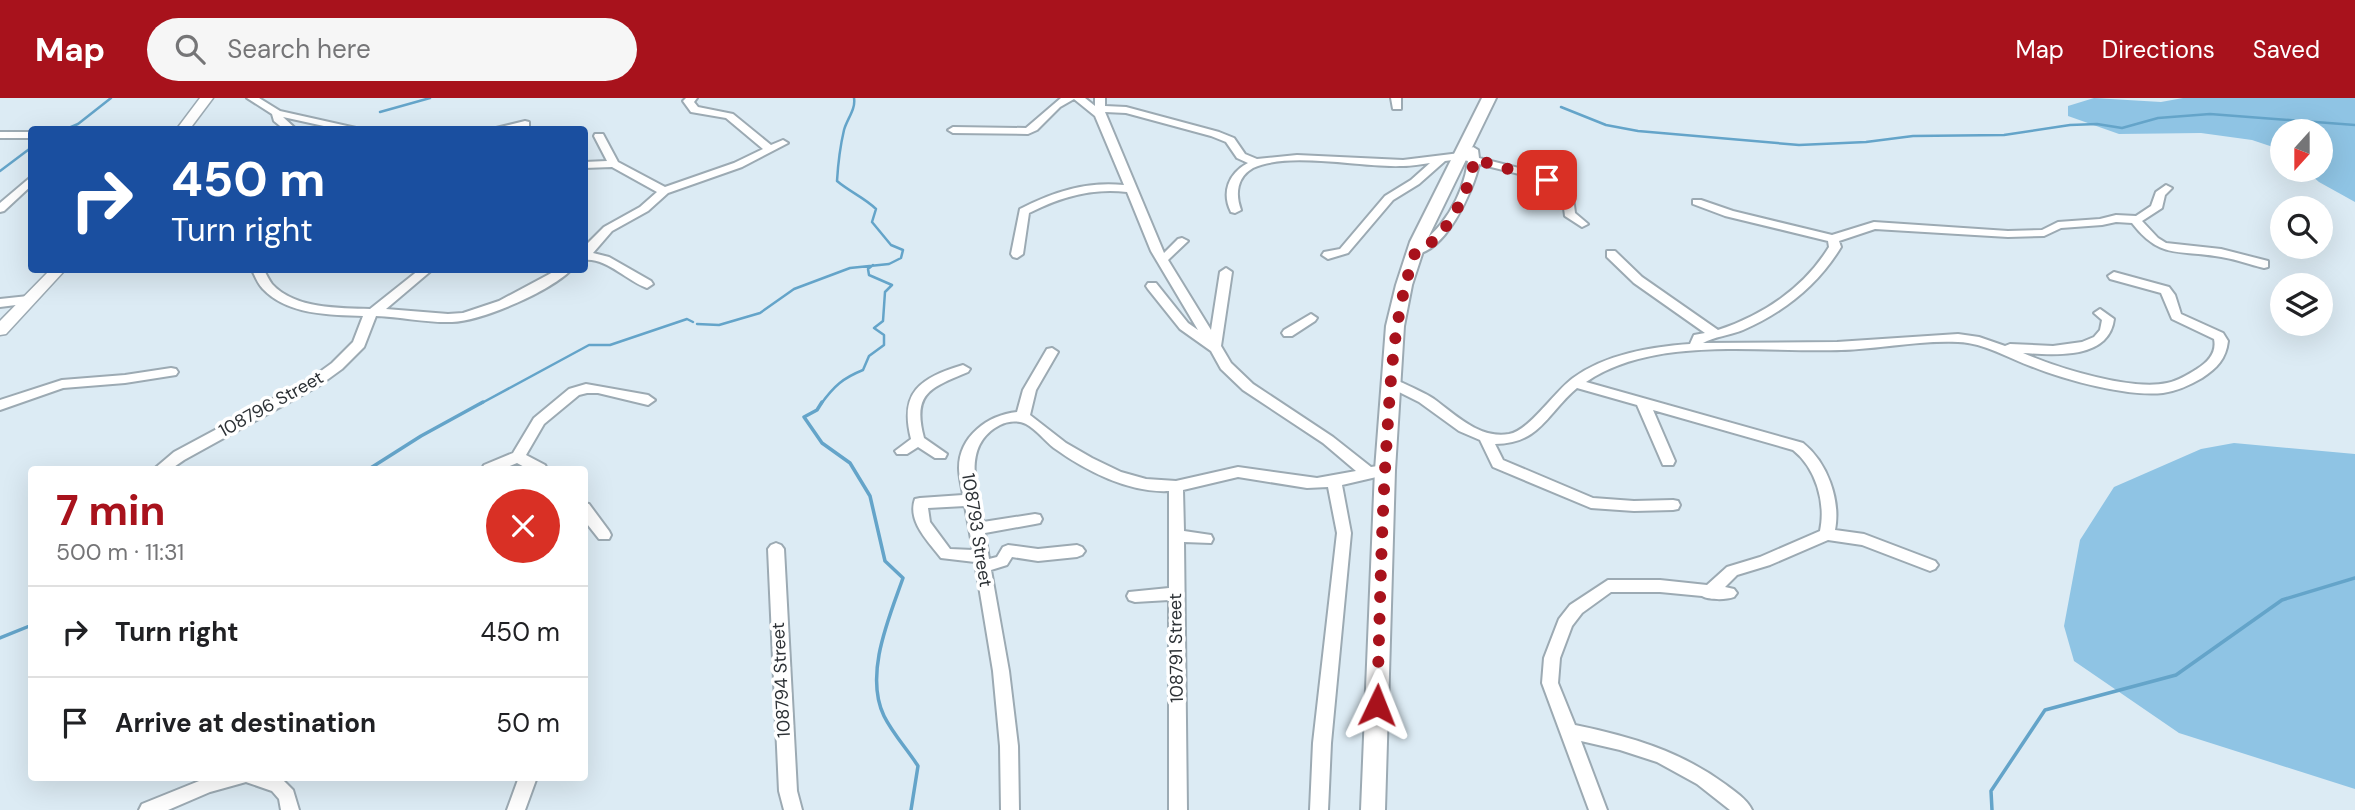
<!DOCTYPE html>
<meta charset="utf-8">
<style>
body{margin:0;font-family:"DM Sans",sans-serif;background:#f6f6f6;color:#202124;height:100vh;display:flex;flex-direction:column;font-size:26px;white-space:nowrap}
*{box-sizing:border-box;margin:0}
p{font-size:23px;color:#757577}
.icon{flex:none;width:38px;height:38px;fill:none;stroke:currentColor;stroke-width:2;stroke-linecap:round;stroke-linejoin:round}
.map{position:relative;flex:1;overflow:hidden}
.details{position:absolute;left:28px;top:368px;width:560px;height:315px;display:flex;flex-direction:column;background:#fff;border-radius:7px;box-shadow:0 7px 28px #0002}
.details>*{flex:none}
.guide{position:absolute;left:28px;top:28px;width:560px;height:147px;border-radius:7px;box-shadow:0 7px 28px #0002;background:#1a4fa0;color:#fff;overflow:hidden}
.needle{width:46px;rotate:201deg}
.tools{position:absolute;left:2270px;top:21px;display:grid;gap:14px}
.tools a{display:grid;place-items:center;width:63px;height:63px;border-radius:50%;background:#fff;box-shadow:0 7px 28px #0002;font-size:35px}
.pin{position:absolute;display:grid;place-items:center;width:60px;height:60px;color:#fff;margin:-30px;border-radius:14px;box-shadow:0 4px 10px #0006}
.me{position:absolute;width:77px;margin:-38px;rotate:2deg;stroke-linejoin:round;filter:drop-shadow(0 0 5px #0008)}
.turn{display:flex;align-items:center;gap:24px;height:147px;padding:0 28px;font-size:32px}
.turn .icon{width:91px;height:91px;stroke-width:2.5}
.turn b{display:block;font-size:49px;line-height:60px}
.round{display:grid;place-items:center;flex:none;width:74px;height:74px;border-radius:37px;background:#f6f6f6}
.overview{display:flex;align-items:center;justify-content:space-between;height:119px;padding:0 28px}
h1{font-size:42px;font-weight:700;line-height:52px;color:#a8121c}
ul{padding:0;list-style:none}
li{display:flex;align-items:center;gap:21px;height:91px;padding:0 28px;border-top:2px solid #e0e0e0}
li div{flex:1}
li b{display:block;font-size:26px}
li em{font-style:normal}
header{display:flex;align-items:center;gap:42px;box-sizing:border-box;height:98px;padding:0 35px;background:#a8121c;color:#fff}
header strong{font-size:33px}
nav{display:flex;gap:38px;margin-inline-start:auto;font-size:24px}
.search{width:490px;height:63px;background:#f6f6f6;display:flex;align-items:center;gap:18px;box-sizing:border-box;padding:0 24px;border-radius:38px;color:#757577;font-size:26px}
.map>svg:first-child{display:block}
.green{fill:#8fc4e4}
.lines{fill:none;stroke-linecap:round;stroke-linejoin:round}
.stream-far1{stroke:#64a4c9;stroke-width:2.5}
.stream{stroke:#64a4c9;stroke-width:3.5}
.minor-casing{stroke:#9caab3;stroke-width:4}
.tertiary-casing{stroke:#9caab3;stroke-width:3}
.secondary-casing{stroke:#9caab3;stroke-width:4}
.minor{fill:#fff;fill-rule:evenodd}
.tertiary{fill:#fff;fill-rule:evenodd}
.secondary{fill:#fff;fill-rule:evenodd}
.route{stroke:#a8121c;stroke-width:12;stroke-dasharray:0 21.6}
.labels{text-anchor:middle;stroke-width:7;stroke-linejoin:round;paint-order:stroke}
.street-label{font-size:18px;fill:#2c3135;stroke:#fff}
</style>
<header>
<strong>Map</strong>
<div class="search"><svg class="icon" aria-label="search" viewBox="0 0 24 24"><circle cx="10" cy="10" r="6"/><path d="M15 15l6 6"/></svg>Search here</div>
<nav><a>Map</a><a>Directions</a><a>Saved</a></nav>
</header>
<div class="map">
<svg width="2355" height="712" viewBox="0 0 2355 712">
<rect width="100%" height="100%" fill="#dcebf4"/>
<path class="green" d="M2094 0 2161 4 2183 0H2355V104L2319 84 2305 72H2320V33H2282V52L2252 42 2201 35 2119 36 2068 18V8Z
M2234 345 2355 356V691L2179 635 2074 563 2064 528 2080 442 2114 389 2201 351Z"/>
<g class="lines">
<path class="stream-far1" d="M1561 9 1606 27 1638 33 1799 47 1866 44 1913 38 2004 37 2070 27 2097 26 2122 30 2158 20 2210 16 2355 27
M380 14 430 0
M64 32 78 26 111 0
M0 73 32 49
M697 226 719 227 760 215 794 191 850 170 889 166 901 160 903 152 891 147 872 124 876 111C865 100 850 94 837 83 838 66 840 49 844 32 847 21 856 11 854 0
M480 306 589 247H610L687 221 693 224
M821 306C834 288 843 280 863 272L869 258 884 247V237L874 230 883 223 885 194 892 187 869 177 868 171 873 167"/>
<path class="stream" d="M822 304 817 312 804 319 822 345 850 365 870 398 885 463 903 480C889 520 864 576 884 618 893 636 907 651 918 668L911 712
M369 371 421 338 483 304
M0 540 32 527
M1992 712 1991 693 2045 612 2176 577 2282 502 2355 480"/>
<defs>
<path id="minor" d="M247 0H259L280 13 365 32H342L283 19 297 32H285L274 23 272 16Z
M686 0H697L694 4 698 9 733 16 771 47 783 42 788 45 742 69 668 95 648 113 612 133 593 155 609 159 651 183 653 186 647 190C627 183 606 159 584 162V149L604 129 640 109 657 94 612 69 584 70V64L607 63 594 38 595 36H603L618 64 665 89 734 65 763 51 726 20 691 14 683 3Z
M1061 0H1085L1095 8V0H1105V8L1126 9 1219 34 1234 40 1245 56 1257 61 1297 57 1403 62 1460 55 1468 57V52L1473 49 1478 52 1479 60 1547 77 1573 99 1575 115 1588 126 1582 129 1565 118 1563 102 1539 81 1479 66C1474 92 1443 160 1411 156V152C1442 134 1463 99 1468 63L1460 61 1445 63 1419 86 1393 102 1348 155 1328 161 1322 157 1324 154 1340 151 1385 98 1411 82 1430 65C1421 66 1412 68 1403 68 1363 70 1289 53 1253 70 1237 79 1235 96 1241 112L1235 115 1231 114C1221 94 1229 75 1248 65L1237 60 1226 44 1211 38 1126 15 1105 14 1164 155 1178 141 1182 140 1188 143 1168 162 1211 232 1220 174 1226 170 1232 174 1221 248 1231 265 1253 286 1333 339 1371 369 1385 367 1392 372 1385 377 1342 387 1351 435 1331 645 1328 712H1310L1313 645 1337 435 1328 389 1307 390 1238 379 1183 392 1184 433 1211 437 1213 441 1211 445 1184 444 1187 712H1169V502L1135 504 1129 502 1127 498 1129 494 1169 490V393C1129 395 1086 373 1054 350 1045 343 1036 331 1026 326 1019 322 1007 323 1000 327 961 347 977 391 983 424L1035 416 1040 417 1042 421 1040 425 1035 426 985 435 989 461 997 459 1003 449 1008 447 1038 451 1077 447 1082 449 1085 453 1082 457 1077 459 1038 463 1012 459 1007 467 991 472 1009 573 1018 648 1019 712H1001L1000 648 993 573 975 464 941 460C928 443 907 423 915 401L920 400 963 397C962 389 959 379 959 370 959 338 988 317 1017 314L1023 292 1047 251 1052 250 1058 254 1036 292 1030 317 1066 345 1092 360 1121 374 1146 381 1176 383 1238 369 1317 380 1356 373 1323 345 1243 292 1221 271 1211 253 1180 231 1148 191 1146 188 1148 185H1156L1188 225 1198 232 1151 153 1127 94C1091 90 1061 99 1029 115L1023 156 1017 160 1013 159 1011 156 1020 111C1053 94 1086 83 1124 87L1095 18 1074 1 1060 9 1037 32 1028 36 953 35 948 32 953 29 1026 30ZM965 408 973 452 950 451 930 424 928 410Z
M1391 0H1401V11H1393Z
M525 23 529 24V28L512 32H488Z
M0 34H32V40H0Z
M32 78V87L4 113 0 114V105Z
M2166 87 2172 90 2165 97 2162 110 2142 123 2158 140 2166 145 2221 151 2268 163V169L2264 170C2248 166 2232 160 2215 158 2176 152 2159 160 2132 125L2116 124 2102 127 2061 130 2044 138 2008 139 1875 131 1839 143 1841 149C1818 187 1784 214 1743 232 1731 237 1713 239 1703 245L1837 244 1958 236 1979 239 2005 248 2010 246 2053 248 2082 244 2094 239 2100 232 2102 222 2094 215 2100 211 2114 221C2109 262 2054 257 2023 255 2057 270 2131 293 2167 285 2178 283 2187 277 2197 271 2208 264 2217 255 2214 241L2172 221 2161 195 2110 181 2108 178 2114 174 2169 189 2175 197 2181 216 2223 235 2228 243C2226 261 2217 270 2202 280 2190 287 2177 293 2163 295 2128 299 2065 282 2033 269 2008 260 1985 245 1958 244 1919 242 1880 251 1841 252 1762 255 1655 237 1586 284L1803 345C1827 364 1841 402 1835 432L1864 436 1935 463 1938 467 1935 471 1930 473 1862 447 1828 442 1770 467 1737 477 1725 489 1734 491 1737 495 1734 499C1726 502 1709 502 1702 498L1660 494H1611L1582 515 1572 528 1560 560 1558 585 1575 627C1629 638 1680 653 1725 686 1734 693 1747 701 1752 712H1730L1697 686 1657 664 1620 652 1581 643 1607 712H1589L1542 585 1544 560 1559 521 1570 507 1608 482H1660L1707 487 1727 469 1760 459 1820 433C1826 405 1816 370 1793 352L1653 312 1675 363 1673 367H1663L1637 307 1577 290C1547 315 1540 346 1495 346L1503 362 1593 400 1634 403 1673 402 1678 403 1680 407 1678 411 1673 412 1634 413 1591 410 1493 369 1480 342 1459 333 1419 304 1385 287 1383 284 1385 281C1393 279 1398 283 1405 286 1415 291 1425 295 1434 301 1456 317 1479 341 1509 336 1530 332 1554 294 1573 280 1606 256 1650 249 1690 246L1694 237 1705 235 1634 185 1607 159V153H1615L1642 179 1718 232C1763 217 1804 190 1829 149L1828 143 1725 118 1693 106V102H1701L1733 113 1832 137 1874 124 2008 133 2042 132 2058 124 2100 121 2116 117 2136 118 2151 108 2156 94Z
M252 172H264C266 176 269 182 272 186 295 211 339 210 370 211L419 172H432L386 211 448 216 463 215 499 203 557 172H571C550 193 483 223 452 224 428 225 401 219 376 218L364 249 342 271 320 287 184 362 171 371H154L174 354 310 281 332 265 353 244 363 218C331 217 287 217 263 191 258 186 255 178 252 172Z
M28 198 32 199 34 202 32 205 0 209V201Z
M1311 216 1317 220 1315 223 1292 238H1284L1282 235 1284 232Z
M963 267 970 271 968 274C930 290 912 295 924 340L947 356 945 360H935L918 349 907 356H897L895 353 911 341C899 294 920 280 963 267Z
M171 270 176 271 178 274 176 277 125 285 63 290 0 312V302L62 282 125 277Z
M586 286 648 297 655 302 648 307 598 295H587L579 297 544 326 526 357 545 367 547 371H528L517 365 503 371H482L484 367 513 355 534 320 569 291Z
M584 405 589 406 609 433 611 437 609 441H599L584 422Z
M776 445 781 447 784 451 797 693 802 712H784L779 693 768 451 771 447Z
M209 679H280L293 692 299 712H281L279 701 272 693 246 684 210 694 168 712H139L142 706Z
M519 679H537L525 712H507Z"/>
<path id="tertiary" d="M200 0H213L189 32H176Z
M50 172H65L6 236 0 237V223Z"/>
<path id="secondary" d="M1482 0H1496L1426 144 1412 187 1404 228 1395 372 1385 712H1361L1375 372 1386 228 1396 187 1410 144Z"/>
</defs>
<use href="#minor" class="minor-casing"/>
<use href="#tertiary" class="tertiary-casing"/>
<use href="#secondary" class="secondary-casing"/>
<use href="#minor" class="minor"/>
<use href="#tertiary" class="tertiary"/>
<use href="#secondary" class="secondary"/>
</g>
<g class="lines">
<path class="route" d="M1377 607C1380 518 1381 429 1387 339 1391 276 1394 215 1415 155 1445 143 1471 92 1474 61L1547 82"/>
</g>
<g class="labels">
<g class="street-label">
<text transform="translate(271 306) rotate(-29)" y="6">108796 Street</text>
<text transform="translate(977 432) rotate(81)" y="6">108793 Street</text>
<text transform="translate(1176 550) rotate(-91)" y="6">108791 Street</text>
<text transform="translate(781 582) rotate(-93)" y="6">108794 Street</text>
</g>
</g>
</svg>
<div class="tools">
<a><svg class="needle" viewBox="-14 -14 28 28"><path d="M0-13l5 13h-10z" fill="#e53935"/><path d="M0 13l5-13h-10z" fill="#757577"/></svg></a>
<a><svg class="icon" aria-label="search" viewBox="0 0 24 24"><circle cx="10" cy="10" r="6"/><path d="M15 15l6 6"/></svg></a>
<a><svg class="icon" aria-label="layers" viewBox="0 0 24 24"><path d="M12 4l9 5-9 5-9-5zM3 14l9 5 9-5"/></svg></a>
</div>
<div class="pin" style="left:1547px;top:82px;background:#d93025"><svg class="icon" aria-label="arrive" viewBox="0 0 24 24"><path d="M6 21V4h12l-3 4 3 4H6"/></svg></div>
<svg class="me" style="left:1377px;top:607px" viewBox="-20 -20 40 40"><path d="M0-17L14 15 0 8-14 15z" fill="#a8121c" stroke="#fff" stroke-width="4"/></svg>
<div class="guide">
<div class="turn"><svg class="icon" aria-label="right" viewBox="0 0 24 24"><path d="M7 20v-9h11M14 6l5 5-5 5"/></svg><div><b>450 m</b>Turn right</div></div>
</div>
<section class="details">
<div class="overview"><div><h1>7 min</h1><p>500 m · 11:31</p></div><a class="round" style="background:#d93025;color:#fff"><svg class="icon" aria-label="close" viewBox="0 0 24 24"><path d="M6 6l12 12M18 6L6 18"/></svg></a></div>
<ul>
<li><svg class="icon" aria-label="right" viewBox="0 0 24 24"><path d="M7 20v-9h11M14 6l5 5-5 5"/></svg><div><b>Turn right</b></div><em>450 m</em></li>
<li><svg class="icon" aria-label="arrive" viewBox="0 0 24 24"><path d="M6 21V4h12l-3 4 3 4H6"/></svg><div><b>Arrive at destination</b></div><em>50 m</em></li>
</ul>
</section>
</div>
